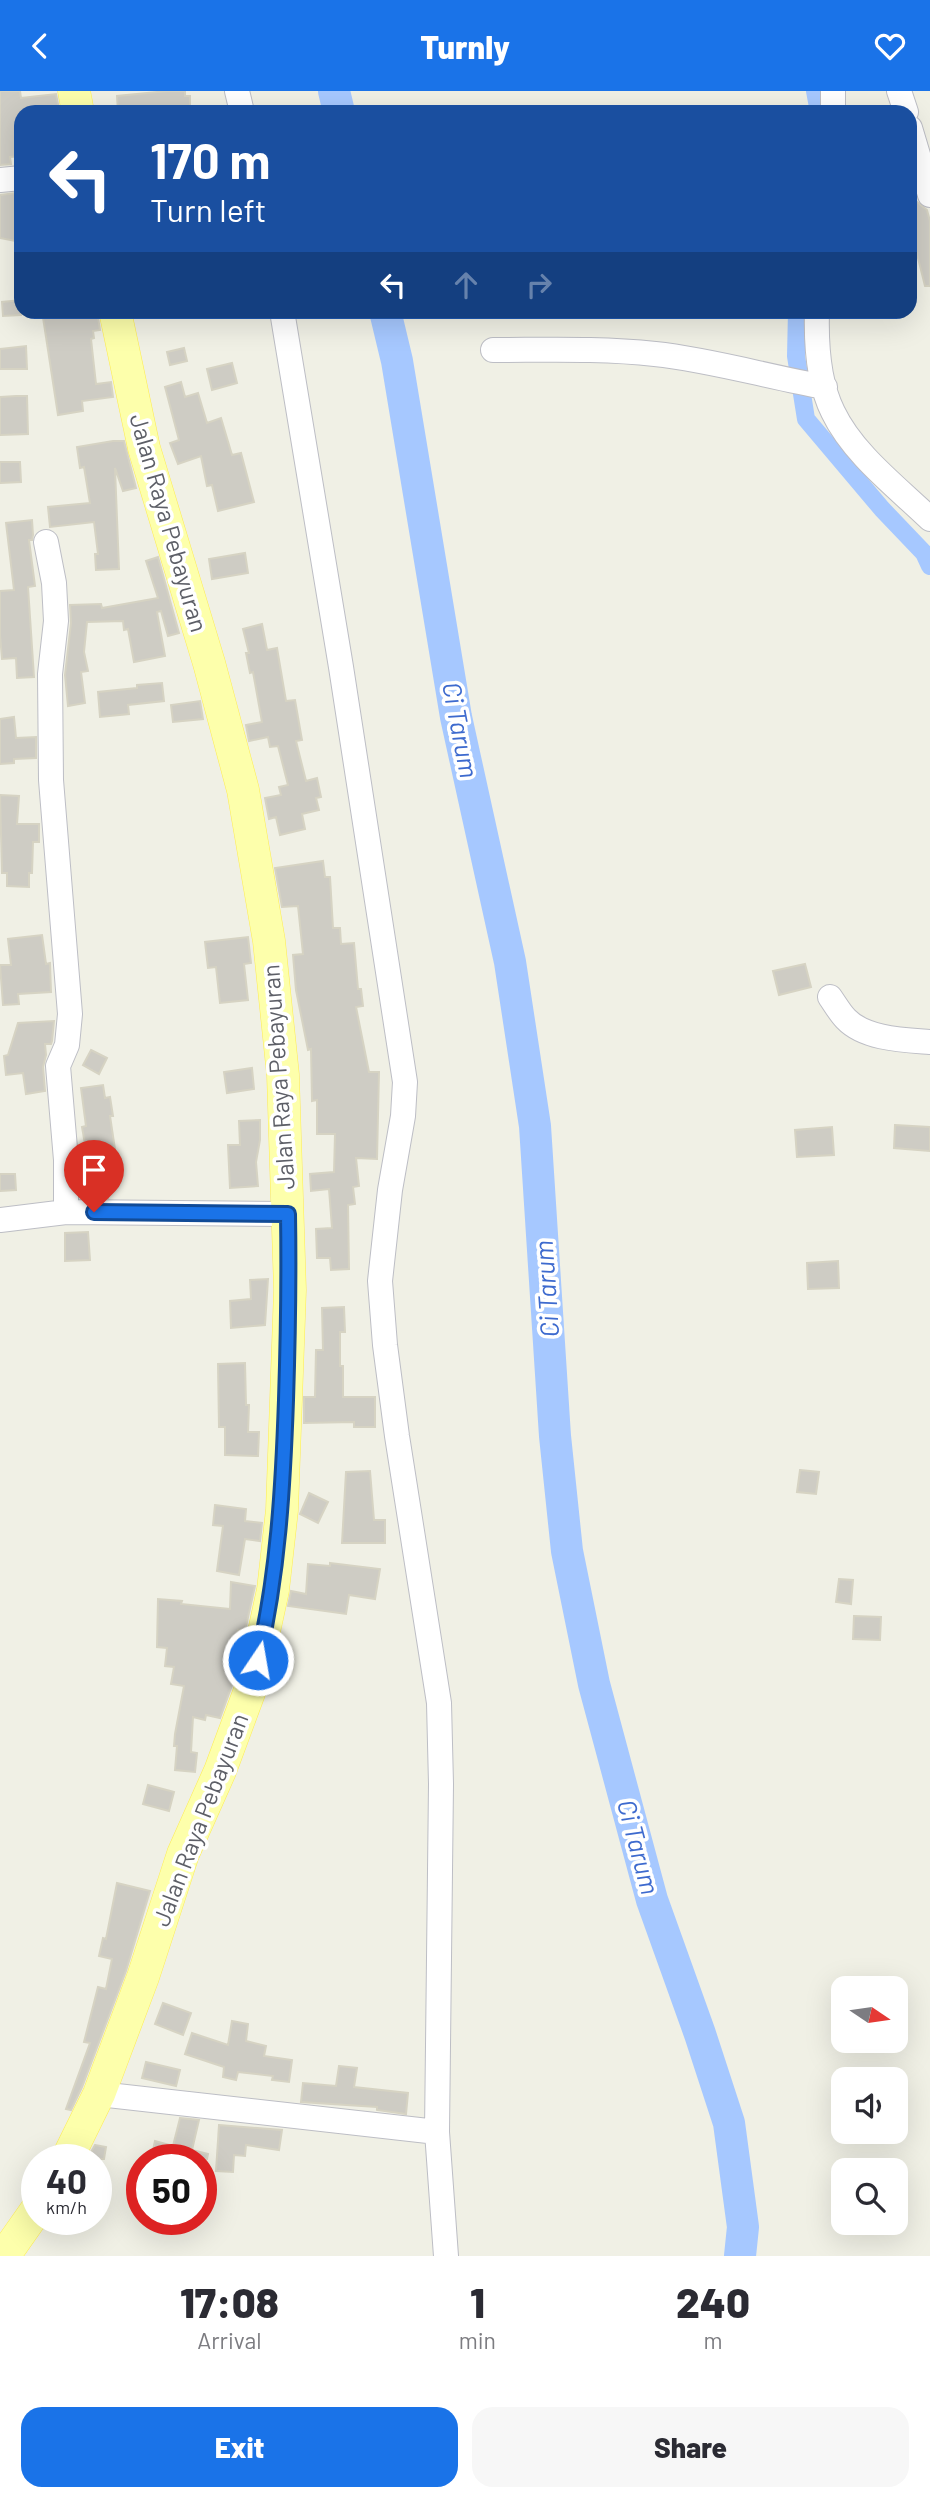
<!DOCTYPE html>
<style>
body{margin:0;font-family:Barlow,sans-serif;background:#f7f7f7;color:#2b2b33;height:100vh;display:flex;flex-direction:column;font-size:26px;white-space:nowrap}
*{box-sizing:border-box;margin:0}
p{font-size:23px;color:#7c7c81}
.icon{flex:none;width:38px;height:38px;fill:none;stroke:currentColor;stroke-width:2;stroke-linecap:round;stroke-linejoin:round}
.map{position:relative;height:2165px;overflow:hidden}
.sheet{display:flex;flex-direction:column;background:#fff;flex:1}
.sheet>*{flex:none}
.hud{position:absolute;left:14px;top:14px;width:903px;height:214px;border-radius:21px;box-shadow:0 7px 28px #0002;background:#1a4fa0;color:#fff;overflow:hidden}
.needle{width:46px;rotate:103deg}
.tools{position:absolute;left:831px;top:1885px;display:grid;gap:14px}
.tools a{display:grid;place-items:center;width:77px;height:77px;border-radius:14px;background:#fff;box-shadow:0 7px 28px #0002;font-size:35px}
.speed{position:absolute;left:21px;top:2053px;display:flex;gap:14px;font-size:35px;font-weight:700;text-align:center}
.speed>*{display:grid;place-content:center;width:91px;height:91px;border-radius:50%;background:#fff;box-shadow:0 7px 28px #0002;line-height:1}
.speed small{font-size:18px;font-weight:400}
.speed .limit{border:10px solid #d22;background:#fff;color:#111}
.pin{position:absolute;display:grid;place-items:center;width:60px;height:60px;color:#fff;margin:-72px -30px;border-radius:50% 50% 50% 0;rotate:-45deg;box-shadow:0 0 7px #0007}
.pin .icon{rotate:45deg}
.me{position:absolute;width:77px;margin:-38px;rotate:12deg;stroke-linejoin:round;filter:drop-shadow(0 0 5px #0008)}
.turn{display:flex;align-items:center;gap:24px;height:147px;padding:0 21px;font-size:32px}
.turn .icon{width:91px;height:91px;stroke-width:2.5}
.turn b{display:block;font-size:49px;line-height:60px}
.lanes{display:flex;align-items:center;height:66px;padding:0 21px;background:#0003;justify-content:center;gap:35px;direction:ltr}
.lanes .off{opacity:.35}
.eta{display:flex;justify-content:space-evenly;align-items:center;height:119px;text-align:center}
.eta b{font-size:42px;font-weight:800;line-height:49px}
.primary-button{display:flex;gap:14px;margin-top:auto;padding:14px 21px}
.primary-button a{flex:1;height:80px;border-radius:21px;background:#1a73e8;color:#fff;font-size:28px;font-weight:800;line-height:80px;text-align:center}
.primary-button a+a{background:#f7f7f7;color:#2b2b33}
header{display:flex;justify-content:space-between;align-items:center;height:91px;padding:0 21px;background:#1a73e8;color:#fff;font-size:32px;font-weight:800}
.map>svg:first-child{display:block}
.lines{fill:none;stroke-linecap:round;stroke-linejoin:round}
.canal{stroke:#a6c8ff;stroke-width:18}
.river{stroke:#a6c8ff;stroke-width:32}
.building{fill:#ceccc4;stroke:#d6d3c3;stroke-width:2}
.minor-casing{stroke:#bdbec5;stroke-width:26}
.major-casing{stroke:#feec51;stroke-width:33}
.minor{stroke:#fff;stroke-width:24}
.major{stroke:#fdffab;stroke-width:32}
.route-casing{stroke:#114b97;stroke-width:18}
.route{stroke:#1a73e8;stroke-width:12}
.labels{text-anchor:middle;stroke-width:7;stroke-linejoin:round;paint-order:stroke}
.street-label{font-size:24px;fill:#5d5f67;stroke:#fff}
.water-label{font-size:26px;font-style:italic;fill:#3d6ace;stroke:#fff}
</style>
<header><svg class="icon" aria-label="back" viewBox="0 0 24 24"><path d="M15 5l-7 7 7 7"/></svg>Turnly<svg class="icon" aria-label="heart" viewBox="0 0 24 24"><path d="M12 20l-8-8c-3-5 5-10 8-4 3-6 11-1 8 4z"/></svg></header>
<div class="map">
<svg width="930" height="2165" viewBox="0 0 930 2165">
<rect width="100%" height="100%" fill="#f0f0e5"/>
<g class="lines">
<path class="canal" d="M815 0 819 21
M797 220 796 265 806 328 882 418 924 462 930 475"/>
<path class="river" d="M334 0 339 21
M385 220 397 270 456 626 510 871 535 1035 555 1345 567 1460 594 1593 652 1809 700 1943 729 2032 743 2136 740 2165"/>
</g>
<path class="building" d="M0 0H20L21 7 56 3 59 18 46 21H21V65L10 66 11 73 0 74Z
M167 0H185V5H190V21H118L117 5Z
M16 102 21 104V151L0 147V104Z
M917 111 927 119 930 130V195H925L914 151 910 152V112Z
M21 209V224L3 225 2 211Z
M42 220H97L100 239 93 240 94 247 91 248 96 293 111 291 113 306 82 310 83 320 58 324Z
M26 255 27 278H0V258Z
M184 257 187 270 170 274 167 261Z
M232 272 237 292 212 299 207 278Z
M181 291 185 306 198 302 207 332 221 327 232 364 241 362 254 411 218 420 212 394 207 395 201 365 178 373 170 352 179 349 165 296Z
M16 305H27L28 343 0 344V306Z
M113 350H124L136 397 123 400 115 377 119 478 96 479 95 463H98L94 431 50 436 48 416 90 412 84 376 80 377 77 356Z
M0 371H20L21 391 0 392Z
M32 429 33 444 32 449H29L35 495 28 496 34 586 17 587 16 567 2 568 0 544V500L14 499 6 432Z
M245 462 248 482 212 488 209 468Z
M158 466 179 542 168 545 161 520 157 521 165 565 134 571 128 538 124 539 123 530 87 531 84 561 88 580 81 581 85 612 68 615 65 584 71 532 70 514 101 513 102 517 158 507 146 470Z
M262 533 267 559 277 557 286 610 295 609 302 649 296 650 306 690 317 687 321 706 316 707 319 719 302 723 305 738 280 744 276 726 269 728 265 707 281 704 279 696 288 694 278 655 270 656 268 646 249 650 246 634 262 631 253 581 250 582 246 562H249L243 538Z
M162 592 164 610 128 614 129 623 100 626 98 601 137 597V594Z
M200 610 203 628 173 631 171 614Z
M14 626 16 647 36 646V667L14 668V672L0 673V628Z
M0 704 19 705 17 733H39V751H33L32 782H29V796L7 795V782H2Z
M323 770 325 786H330L333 837H340L341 853 354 852 358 898H361L363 915 356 916 369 981H379L377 1068 356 1067 359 1095 353 1096 355 1113 348 1114 349 1178 331 1179 330 1167H317L316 1138 332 1137 329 1098 311 1100 310 1083 334 1081 335 1043H317V1009L312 1010 311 958 308 959 296 899 293 864 303 863 298 815 282 816 275 777Z
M42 844 46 873 50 872 51 901 18 903 19 913 3 914 0 874H11L8 848Z
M248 846 251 872 244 873 248 909 220 912 216 876 208 877 205 851Z
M805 873 811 896 779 904 773 880Z
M54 930 52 950 51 953H45L46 964 43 976 45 1000 26 1003 23 982 6 984 4 965 8 964 18 932Z
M91 959 107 967 99 983 83 974Z
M252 977 254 998 227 1002 224 981Z
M103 994 105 1007 110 1006 113 1025H110L119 1085 108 1086V1107L89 1106 88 1090H94L91 1058 86 1059 82 1036 86 1035 81 997Z
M260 1029V1049L256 1071 258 1095 230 1097 228 1054H240L239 1030Z
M895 1034 930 1036V1060L894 1057Z
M832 1036 834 1064 797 1066 795 1039Z
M0 1083H15L16 1099 0 1100Z
M88 1141 90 1169 65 1170V1142Z
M838 1170 839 1197 808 1198 807 1172Z
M268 1188 265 1234 231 1237 230 1210 251 1208 250 1189Z
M344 1216 345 1241H340V1275H343V1306H375V1336H354V1331L304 1332V1306H315L316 1259H323L322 1217Z
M245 1272 246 1314H249L248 1341H259L258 1365 225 1364V1336H219L218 1273Z
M800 1379 819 1381 816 1403 797 1401Z
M370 1380 374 1429H385V1452H342L346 1381Z
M309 1402 328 1411 318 1432 300 1423Z
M215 1414 246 1418 245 1430 262 1432 260 1450 245 1448 239 1484 217 1480 223 1435 213 1434Z
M330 1472 380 1478 375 1508 349 1504 346 1523 288 1515 291 1500 306 1503 308 1473 330 1475Z
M839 1488 853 1489 851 1513 836 1511Z
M231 1491 255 1495 245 1540 238 1539 232 1586H235L220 1627 206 1624 205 1629 193 1626 191 1661 197 1662 195 1681 175 1679 177 1655H174L175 1643 184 1595 171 1593 174 1576 165 1575 167 1557 157 1556 158 1508 182 1510 181 1513 230 1518Z
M854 1525 881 1526 880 1549 853 1548Z
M148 1694 174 1701 169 1720 143 1713Z
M117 1792 150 1800 126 1880 82 1996 71 2019 66 2018 90 1952 84 1951 98 1896 106 1898 112 1868 99 1865 103 1847 106 1848Z
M163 1912 191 1922 183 1944 155 1933Z
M232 1930 248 1933 246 1950 266 1955 264 1965 292 1969 289 1991 272 1989 273 1985 238 1981 236 1989 223 1986 224 1976 185 1963 192 1942 228 1954Z
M146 1971 180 1979 176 1995 142 1987Z
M339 1975 357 1977 354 1996 408 2002 406 2023 377 2019V2016L301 2011 303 1992 336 1995Z
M180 2027 199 2029 192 2059 208 2063 207 2068H151L155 2050 173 2055Z
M219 2034 282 2039 279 2059 246 2054 245 2065 234 2064 233 2081 216 2080Z
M95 2054 106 2056 104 2068H87Z"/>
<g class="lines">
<defs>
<path id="minor" d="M237 0 242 21
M833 0V21
M899 0 906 21
M910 37 930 104
M0 89 21 87
M282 220 341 576 405 991 403 1025 390 1099 380 1190 385 1254 397 1345 439 1612 441 1693 437 2041 446 2165
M817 220C816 253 818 291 833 321 853 363 897 396 930 428
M493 259C547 259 601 257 655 263 712 269 768 286 825 296
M46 451 54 492 56 530 50 583 51 689 70 923 67 954 58 975 66 1069V1121
M830 906C835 913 840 922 846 928 865 948 904 949 930 951
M0 1129 66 1121 288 1123
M99 2003 437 2041"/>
<path id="major" d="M74 0 78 21
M67 2068 99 2003 143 1886 183 1763 220 1680 253 1591 273 1499 282 1419 290 1199 283 984 269 850 243 699 209 572 144 357 115 220
M4 2165 37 2118"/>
</defs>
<use href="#minor" class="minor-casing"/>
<use href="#major" class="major-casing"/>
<use href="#minor" class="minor"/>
<use href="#major" class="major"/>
</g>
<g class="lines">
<defs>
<path id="route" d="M94 1121 288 1123C289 1185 288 1247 286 1309 283 1397 278 1483 258 1569"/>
</defs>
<use href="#route" class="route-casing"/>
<use href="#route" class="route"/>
</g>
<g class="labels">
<g class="street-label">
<text transform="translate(168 432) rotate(74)" y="8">Jalan Raya Pebayuran</text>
<text transform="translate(279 986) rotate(-94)" y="8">Jalan Raya Pebayuran</text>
<text transform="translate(201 1729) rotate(-69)" y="8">Jalan Raya Pebayuran</text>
</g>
<g class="water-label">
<text transform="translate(460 639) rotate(79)" y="9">Ci Tarum</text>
<text transform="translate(547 1198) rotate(-94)" y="9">Ci Tarum</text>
<text transform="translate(638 1756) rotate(75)" y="9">Ci Tarum</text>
</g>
</g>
</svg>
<div class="tools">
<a><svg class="needle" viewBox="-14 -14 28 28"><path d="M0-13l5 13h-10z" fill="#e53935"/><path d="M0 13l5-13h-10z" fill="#7c7c81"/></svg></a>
<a><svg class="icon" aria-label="sound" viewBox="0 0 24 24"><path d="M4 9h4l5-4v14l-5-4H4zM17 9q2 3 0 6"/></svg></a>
<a><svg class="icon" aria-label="search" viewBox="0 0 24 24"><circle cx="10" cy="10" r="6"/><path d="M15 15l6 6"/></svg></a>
</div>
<div class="speed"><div>40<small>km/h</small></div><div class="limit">50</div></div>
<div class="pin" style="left:94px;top:1121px;background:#d93025"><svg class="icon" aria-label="arrive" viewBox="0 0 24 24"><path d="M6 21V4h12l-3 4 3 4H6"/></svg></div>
<svg class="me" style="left:258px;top:1569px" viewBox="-20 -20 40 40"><circle r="17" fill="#1a73e8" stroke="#fff" stroke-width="3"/><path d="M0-11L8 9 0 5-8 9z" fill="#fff"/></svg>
<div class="hud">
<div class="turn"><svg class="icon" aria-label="left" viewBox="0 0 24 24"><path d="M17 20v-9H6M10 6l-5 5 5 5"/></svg><div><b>170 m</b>Turn left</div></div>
<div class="lanes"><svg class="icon" aria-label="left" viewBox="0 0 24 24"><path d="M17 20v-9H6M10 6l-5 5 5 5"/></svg><svg class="icon off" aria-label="ahead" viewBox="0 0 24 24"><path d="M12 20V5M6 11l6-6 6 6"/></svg><svg class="icon off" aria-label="right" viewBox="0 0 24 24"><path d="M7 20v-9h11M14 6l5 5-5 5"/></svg></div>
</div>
</div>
<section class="sheet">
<div class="eta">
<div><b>17:08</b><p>Arrival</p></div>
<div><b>1</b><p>min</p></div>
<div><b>240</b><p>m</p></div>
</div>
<div class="primary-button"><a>Exit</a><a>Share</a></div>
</section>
